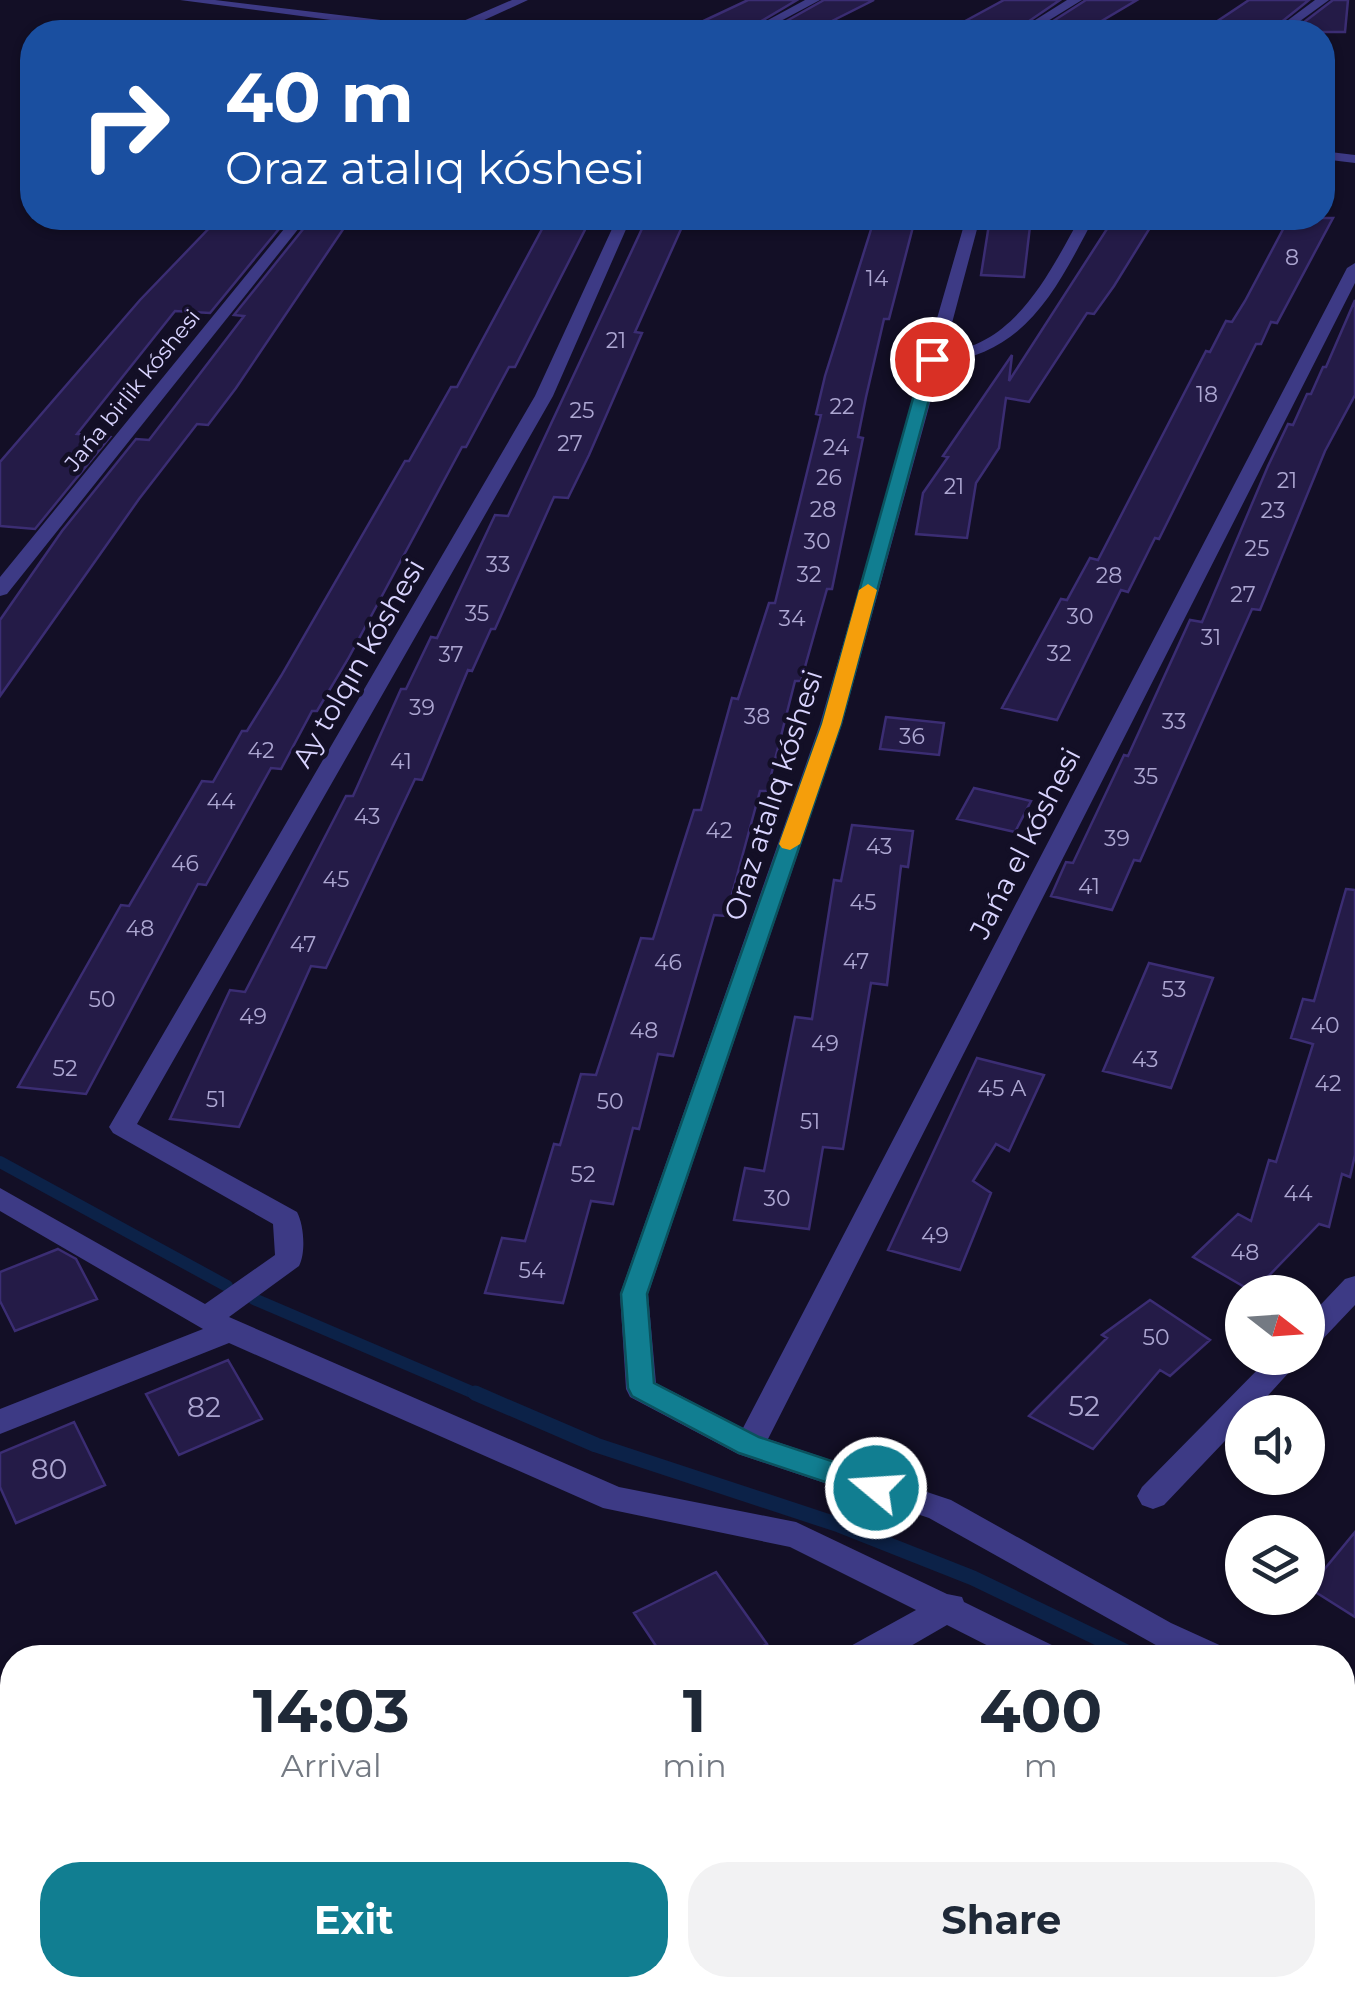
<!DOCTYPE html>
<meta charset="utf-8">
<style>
body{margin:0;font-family:Montserrat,sans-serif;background:#f2f2f3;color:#1f2937;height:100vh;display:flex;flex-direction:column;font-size:38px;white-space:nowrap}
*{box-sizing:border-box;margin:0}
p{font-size:32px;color:#747a83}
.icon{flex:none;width:55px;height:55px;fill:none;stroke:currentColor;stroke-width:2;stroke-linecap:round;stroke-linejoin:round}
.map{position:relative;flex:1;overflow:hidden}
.side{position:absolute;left:0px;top:1645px;width:1355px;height:352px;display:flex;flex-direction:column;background:#fff;border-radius:40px 40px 0 0;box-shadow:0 2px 8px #0004}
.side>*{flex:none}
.banner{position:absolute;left:20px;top:20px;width:1315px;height:210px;border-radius:40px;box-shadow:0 2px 8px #0004;background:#1a4fa0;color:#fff;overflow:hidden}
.needle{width:65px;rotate:107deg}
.fabs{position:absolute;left:1225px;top:1275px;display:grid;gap:20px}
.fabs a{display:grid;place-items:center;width:100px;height:100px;border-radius:50%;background:#fff;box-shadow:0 2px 8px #0004;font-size:50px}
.pin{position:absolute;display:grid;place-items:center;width:85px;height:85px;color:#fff;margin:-42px;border:5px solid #fff;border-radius:50%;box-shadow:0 2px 10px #0007}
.me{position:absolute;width:110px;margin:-55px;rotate:288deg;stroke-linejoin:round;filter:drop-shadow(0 0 8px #0008)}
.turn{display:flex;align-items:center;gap:35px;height:210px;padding:0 40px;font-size:45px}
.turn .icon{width:130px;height:130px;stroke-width:2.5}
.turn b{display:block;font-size:70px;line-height:85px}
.eta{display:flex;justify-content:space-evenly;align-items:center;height:170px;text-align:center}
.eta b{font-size:60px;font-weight:700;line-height:70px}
.primary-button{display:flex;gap:20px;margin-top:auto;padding:20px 40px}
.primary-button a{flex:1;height:115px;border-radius:40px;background:#117e91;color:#fff;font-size:40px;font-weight:700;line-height:115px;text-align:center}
.primary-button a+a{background:#f2f2f3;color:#1f2937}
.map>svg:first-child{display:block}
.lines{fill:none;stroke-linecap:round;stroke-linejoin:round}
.stream-far1{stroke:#0c2248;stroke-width:12}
.stream{stroke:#0c2248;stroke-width:15}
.building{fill:#241b47;stroke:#3b2d73;stroke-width:2.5}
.minor{fill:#3d3a85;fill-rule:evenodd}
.route{fill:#117e91;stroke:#0b525e;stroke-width:2.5}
.slow{fill:#f59e0b}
.labels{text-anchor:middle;stroke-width:9;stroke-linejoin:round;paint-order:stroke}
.number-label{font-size:22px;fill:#aca6d1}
.far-street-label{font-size:22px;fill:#d9d4ff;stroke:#130f26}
.street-label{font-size:28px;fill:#d9d4ff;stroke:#130f26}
.near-number-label{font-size:28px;fill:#aca6d1}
</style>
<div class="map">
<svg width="1355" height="1996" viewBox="0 0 1355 1996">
<rect width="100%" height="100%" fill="#130f26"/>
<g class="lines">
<path class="stream-far1" d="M0 1162 227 1286
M254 1299 481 1396"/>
<path class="stream" d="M475 1393 596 1445 839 1525 973 1578 1139 1658
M1342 1754 1355 1761"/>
</g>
<path class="building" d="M748 0H797L743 32H680Z
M824 0H874L810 32H767Z
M1004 0H1060L1013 32H945Z
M1086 0H1137L1083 32H1036Z
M1249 0H1309L1269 32H1201Z
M1333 0H1348L1345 32H1291Z
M548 218H591L515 367H509L466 447H462L348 659 317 711H312L281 769 271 768 206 885 198 884 86 1094 18 1087 121 905 129 906 202 781 213 782 242 731H247L281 676 405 461H409L451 387H457Z
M647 218H686L635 332 642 333 589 455 568 498 554 497 495 629H491L472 671 468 670 422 780 415 779 326 968 311 966 239 1127 170 1119 230 990 245 992 346 796H353L401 689H406L431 637 437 638 495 515 508 516Z
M990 218H1031L1024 277 981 275Z
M1114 218H1156L1114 286 1094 314 1087 313 1029 402 1006 398 999 448 976 483 967 538 916 534 923 493 948 457 943 456 1012 355 1009 381Z
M1289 218H1333L1277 323 1271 322 1261 344H1256L1159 539 1155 538 1128 592 1121 590 1057 720 1002 708 1061 599 1067 600 1090 558 1098 560 1206 351 1210 352 1226 321 1232 322 1245 301Z
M217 220 283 224 210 313 175 311 77 434 110 437 35 529 0 526V462L140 300Z
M874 220 914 223 889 319H884L866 397 858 437 863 438 832 589H827L801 681H795L767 791H760L726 916 714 915 673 1056 658 1054 639 1129 633 1128 613 1204 591 1201 563 1303 485 1293 502 1238 525 1241 554 1144 560 1145 581 1074 596 1075 641 938 653 939 694 810H701L732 698 738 699 769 603H775L821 415 816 414 825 376Z
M308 223 346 225 236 388 208 425 197 424 139 499 0 696V620L62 531 136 439 149 440 179 401 244 316 234 315Z
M1355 300V395L1325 451 1260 610 1252 609 1140 861 1134 860 1112 910 1051 896 1066 862 1073 863 1124 755 1128 756 1190 620 1202 622 1268 466 1288 424 1293 425 1307 394H1311L1323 367H1326Z
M886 717 944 723 939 755 880 749Z
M974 788 1031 801 1015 832 957 819Z
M852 825 913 831 908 867 901 866 887 985 871 983 843 1149 823 1147 809 1229 734 1220 745 1168 764 1171 795 1017 812 1019 834 880 841 881Z
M1346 889 1355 890V1155L1350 1177 1342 1174 1329 1227 1319 1224 1253 1292 1193 1257 1238 1214 1251 1221 1269 1160 1276 1162 1313 1044 1291 1038 1303 999 1314 1001Z
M1149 963 1213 978 1171 1088 1103 1071Z
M977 1058 1044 1075 1009 1151 996 1144 973 1181 991 1193 960 1270 888 1250Z
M58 1249 76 1259 97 1299 15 1331 0 1301V1272Z
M1150 1300 1210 1340 1170 1376 1160 1370 1093 1449 1029 1416 1107 1338 1102 1335Z
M228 1360 262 1419 179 1455 146 1394Z
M74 1422 105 1485 16 1523 0 1487V1453Z
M1355 1532V1617L1309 1588Z
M716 1572 767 1644 740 1658H664L634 1613Z"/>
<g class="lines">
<path class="minor" d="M180 0H215L447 28 512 0H528L458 32H421Z
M805 0H820L760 32H746Z
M1067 0H1082L1030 32H1016Z
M1315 0H1329L1285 32H1272Z
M1322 151 1355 155V163L1322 159Z
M293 218H307L7 594 0 596V577Z
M617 218H631L553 396 137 1124 297 1212C304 1225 306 1253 299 1266L229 1317 619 1487 796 1522 947 1594 962 1597 964 1602 1058 1648 1063 1658H1012L947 1625 890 1658H842L847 1648 916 1610 790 1547 603 1508 229 1343 0 1434V1409L203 1329 0 1211V1188L205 1304 275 1255 273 1224 113 1133 109 1127 535 396Z
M966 218H980L944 353C1016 344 1048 275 1080 218H1094C1057 288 1027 353 941 363L842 724 648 1294 656 1383 743 1428 1347 268 1355 263V283L768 1439 951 1500 1171 1623 1226 1648 1231 1658H1179L929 1518 738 1454 630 1397 626 1389 620 1294 820 724Z
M1355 1276V1305L1318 1344 1308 1347V1318L1345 1279Z
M1269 1358H1302L1253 1412H1242V1423L1164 1505 1153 1509 1142 1505 1137 1496 1142 1487Z
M1342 1702 1355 1707V1739L1342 1735Z
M1342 1799 1355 1804V1839L1342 1835Z
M227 1985H280L275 1996H222Z"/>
</g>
<path class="route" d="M932 354 940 359 841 724 647 1294 654 1383 759 1437 886 1479 890 1488 886 1496 876 1499 739 1453 632 1396 628 1388 621 1294 822 724 924 359Z"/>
<path class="slow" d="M868 584 877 590 841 724 800 844 790 850 782 848 779 844 822 724 859 590Z"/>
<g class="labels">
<g class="number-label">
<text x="1292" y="265">8</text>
<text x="877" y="286">14</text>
<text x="616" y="348">21</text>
<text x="1207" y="402">18</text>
<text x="842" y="414">22</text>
<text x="582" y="418">25</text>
<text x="570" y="451">27</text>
<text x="836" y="455">24</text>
<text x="829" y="485">26</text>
<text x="1287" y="488">21</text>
<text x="954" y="494">21</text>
<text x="823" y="517">28</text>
<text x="1273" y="518">23</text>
<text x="817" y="549">30</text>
<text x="1257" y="556">25</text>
<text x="498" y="572">33</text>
<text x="809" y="582">32</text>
<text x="1109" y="583">28</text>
<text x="1243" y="602">27</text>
<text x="477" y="621">35</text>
<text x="1080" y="624">30</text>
<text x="792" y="626">34</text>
<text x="1211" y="645">31</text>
<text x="1059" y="661">32</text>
<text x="451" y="662">37</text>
<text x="422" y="715">39</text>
<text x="757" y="724">38</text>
<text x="1174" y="729">33</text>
<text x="912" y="744">36</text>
<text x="261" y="758">42</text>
<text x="401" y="769">41</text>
<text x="1146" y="784">35</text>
<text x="221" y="809">44</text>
<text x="367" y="824">43</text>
<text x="719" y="838">42</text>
<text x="1117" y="846">39</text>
<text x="879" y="854">43</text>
<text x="185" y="871">46</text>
<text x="336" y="887">45</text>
<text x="1089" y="894">41</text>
<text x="863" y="910">45</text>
<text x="140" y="936">48</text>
<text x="303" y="952">47</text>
<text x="856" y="969">47</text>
<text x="668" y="970">46</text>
<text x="1174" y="997">53</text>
<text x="102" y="1007">50</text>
<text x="253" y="1024">49</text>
<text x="1325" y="1033">40</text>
<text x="644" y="1038">48</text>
<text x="825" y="1051">49</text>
<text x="1145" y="1067">43</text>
<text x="65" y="1076">52</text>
<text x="1328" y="1091">42</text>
<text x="1002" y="1096">45 А</text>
<text x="216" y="1107">51</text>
<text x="610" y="1109">50</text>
<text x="810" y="1129">51</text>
<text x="583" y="1182">52</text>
<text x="1298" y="1201">44</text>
<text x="777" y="1206">30</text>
<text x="935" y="1243">49</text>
<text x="1245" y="1260">48</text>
<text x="532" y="1278">54</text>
<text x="1156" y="1345">50</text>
</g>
<g class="far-street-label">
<text transform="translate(132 390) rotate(-51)" y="8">Jańa birlik kóshesi</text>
</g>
<g class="street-label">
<text transform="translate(358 663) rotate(-60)" y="10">Ay tolqın kóshesi</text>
<text transform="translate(773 795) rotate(-72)" y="10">Oraz atalıq kóshesi</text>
<text transform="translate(1025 843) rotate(-63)" y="10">Jańa el kóshesi</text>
</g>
<g class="near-number-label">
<text x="1084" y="1416">52</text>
<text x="204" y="1417">82</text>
<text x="49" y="1479">80</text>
</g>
</g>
</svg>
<div class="fabs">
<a><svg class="needle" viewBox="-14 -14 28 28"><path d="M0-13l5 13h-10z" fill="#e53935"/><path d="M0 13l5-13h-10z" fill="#747a83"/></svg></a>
<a><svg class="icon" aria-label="sound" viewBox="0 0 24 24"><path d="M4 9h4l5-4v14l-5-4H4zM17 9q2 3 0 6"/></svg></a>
<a><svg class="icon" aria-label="layers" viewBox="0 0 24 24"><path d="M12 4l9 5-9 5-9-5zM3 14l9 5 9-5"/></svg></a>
</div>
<div class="pin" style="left:932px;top:359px;background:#d93025"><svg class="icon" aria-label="arrive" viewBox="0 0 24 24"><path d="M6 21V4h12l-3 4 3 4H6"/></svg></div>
<svg class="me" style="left:876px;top:1488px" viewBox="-20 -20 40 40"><circle r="17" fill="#117e91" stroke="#fff" stroke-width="3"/><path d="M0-11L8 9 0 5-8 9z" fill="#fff"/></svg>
<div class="banner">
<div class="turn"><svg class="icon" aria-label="right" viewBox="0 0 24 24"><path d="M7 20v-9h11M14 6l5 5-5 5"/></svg><div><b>40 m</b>Oraz atalıq kóshesi</div></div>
</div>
<section class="side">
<div class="eta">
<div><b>14:03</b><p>Arrival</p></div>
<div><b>1</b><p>min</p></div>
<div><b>400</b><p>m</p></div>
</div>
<div class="primary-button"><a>Exit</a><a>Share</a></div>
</section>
</div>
